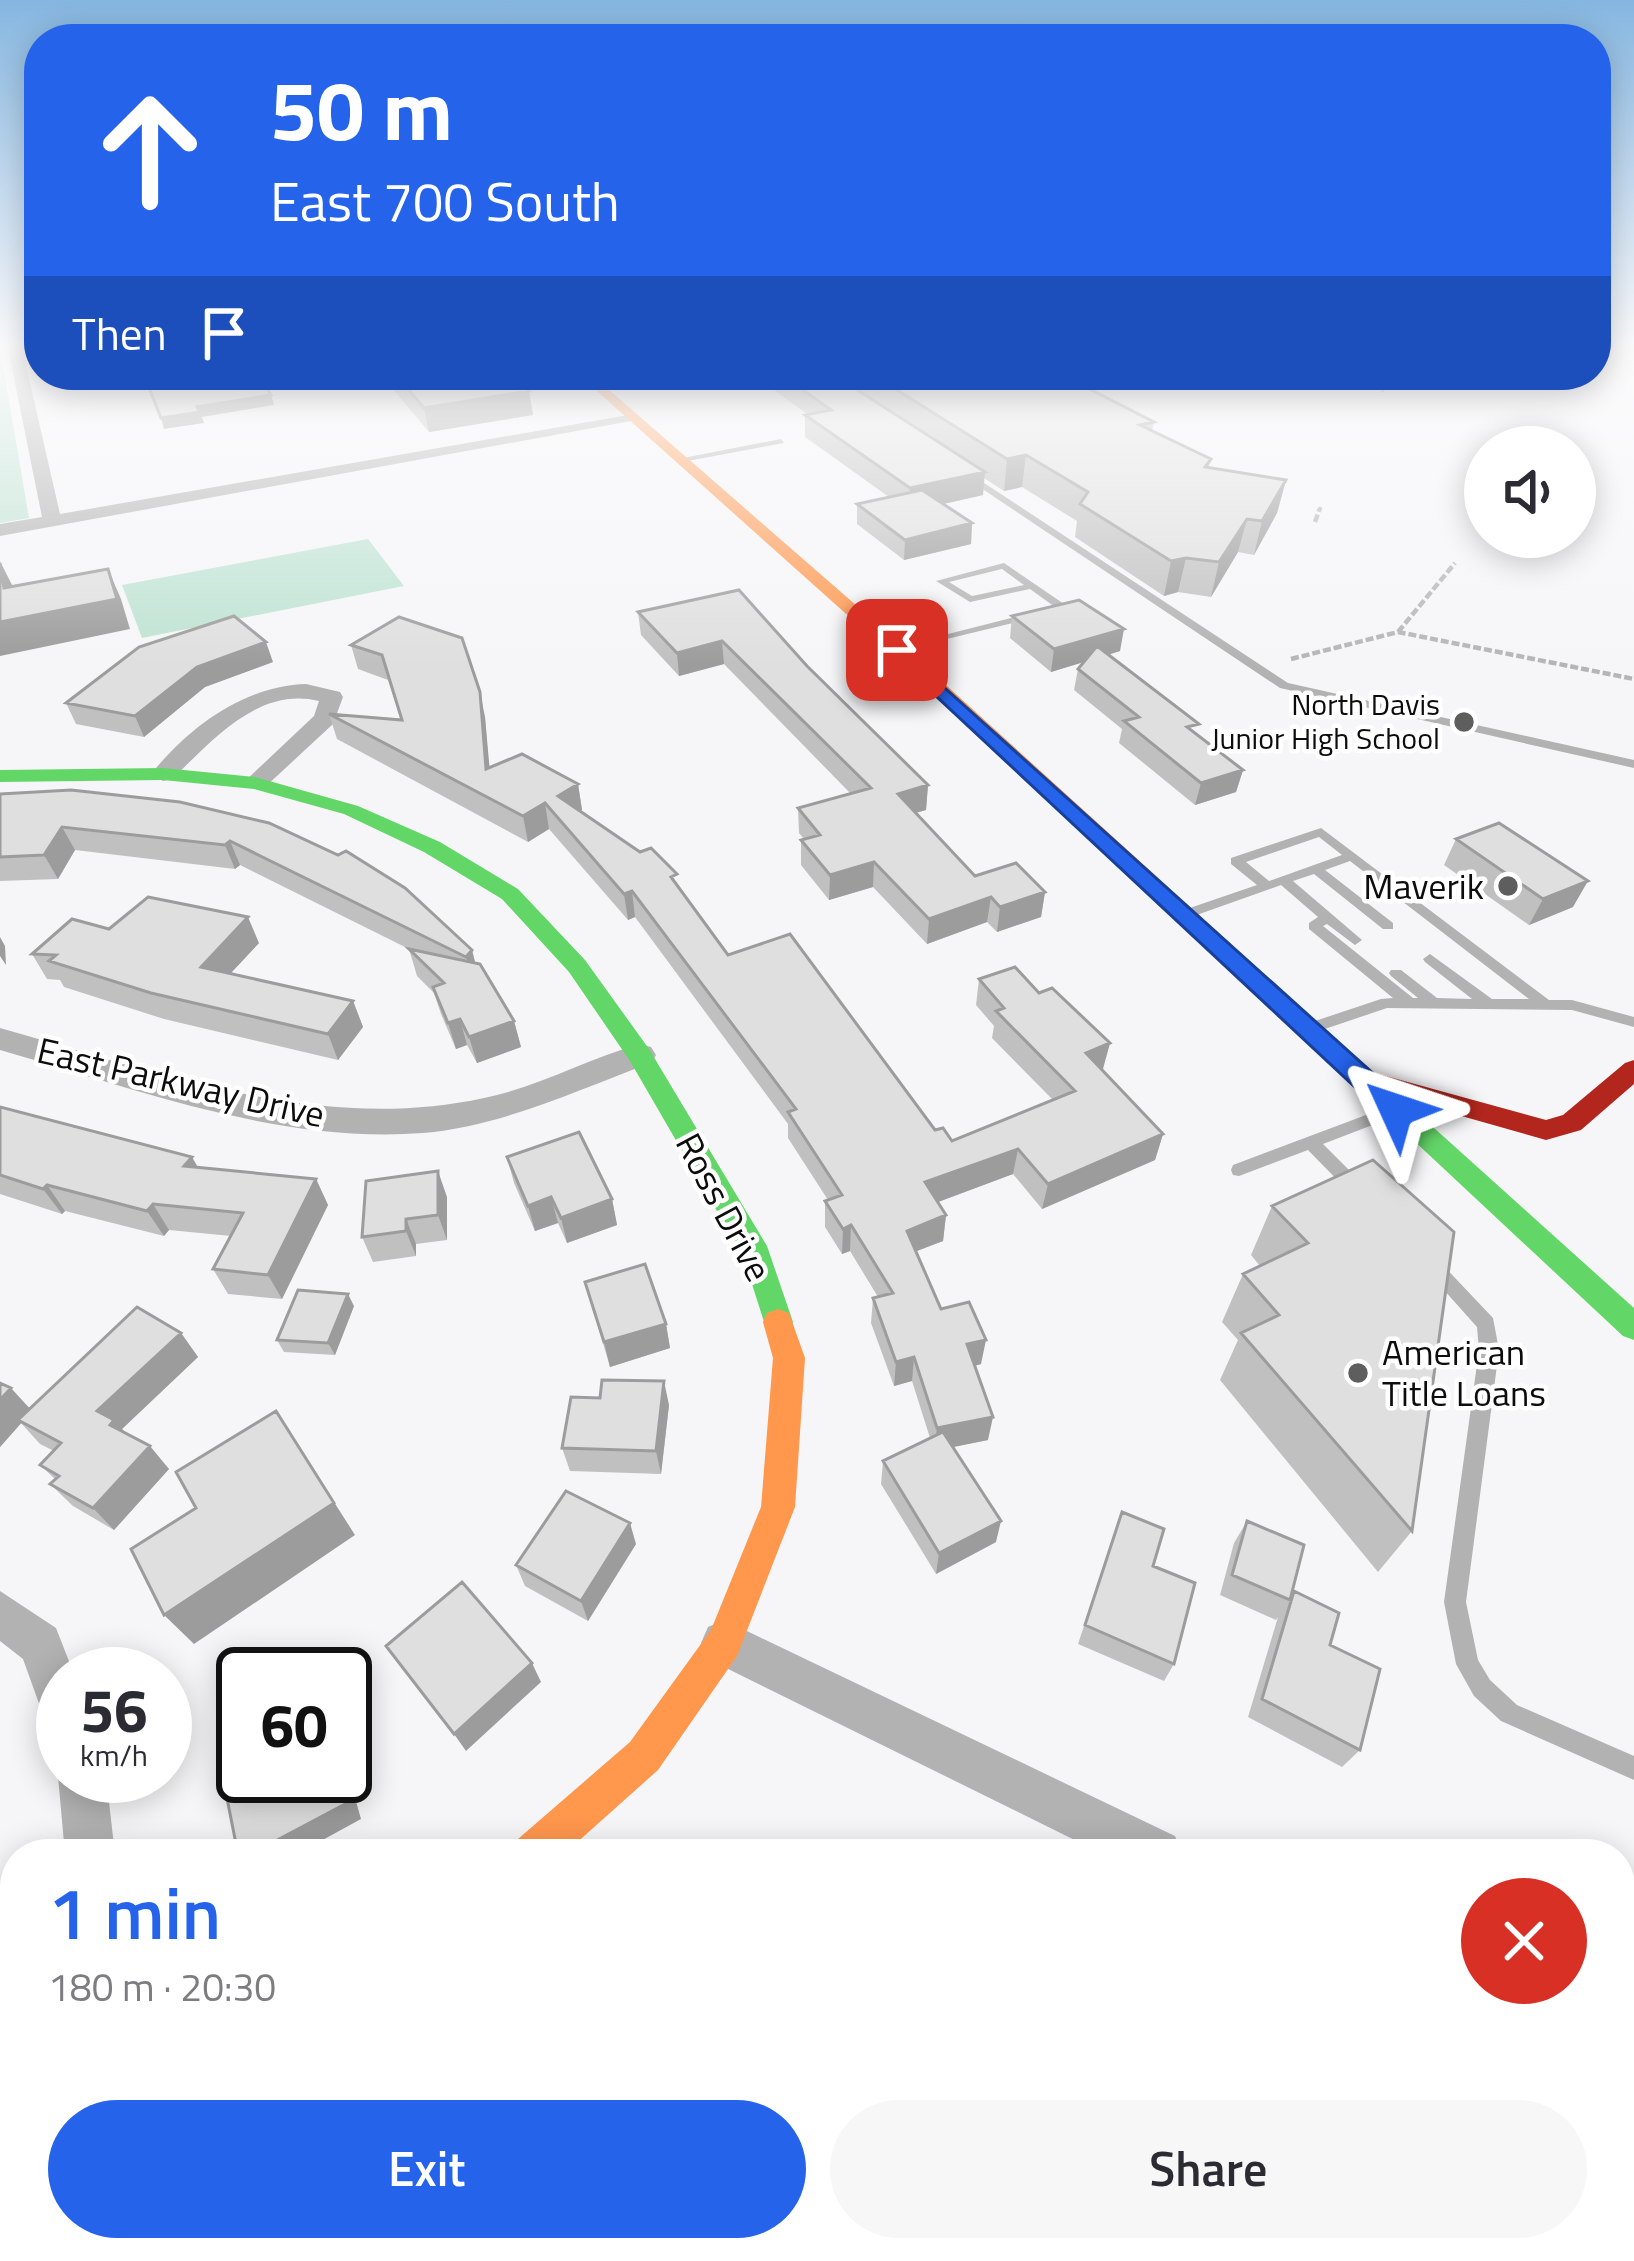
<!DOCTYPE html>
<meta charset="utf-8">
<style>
body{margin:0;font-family:"Titillium Web",sans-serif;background:#f7f7f7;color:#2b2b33;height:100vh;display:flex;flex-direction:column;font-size:45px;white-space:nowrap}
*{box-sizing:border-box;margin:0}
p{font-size:39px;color:#7c7c81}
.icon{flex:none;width:66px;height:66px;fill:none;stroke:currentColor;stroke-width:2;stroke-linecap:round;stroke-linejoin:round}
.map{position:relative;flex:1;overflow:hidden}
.side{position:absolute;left:0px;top:1839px;width:1635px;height:423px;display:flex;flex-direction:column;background:#fff;border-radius:48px 48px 0 0;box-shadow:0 6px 30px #0003}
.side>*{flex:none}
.banner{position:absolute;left:24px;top:24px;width:1587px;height:366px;border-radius:48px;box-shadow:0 6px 30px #0003;background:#2563eb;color:#fff;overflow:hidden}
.tools{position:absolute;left:1464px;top:426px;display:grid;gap:24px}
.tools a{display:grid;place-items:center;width:132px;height:132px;border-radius:50%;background:#fff;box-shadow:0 6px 30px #0003;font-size:60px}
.speed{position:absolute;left:36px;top:1647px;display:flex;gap:24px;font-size:60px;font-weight:700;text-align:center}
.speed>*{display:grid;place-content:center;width:156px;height:156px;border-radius:50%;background:#fff;box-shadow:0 6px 30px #0003;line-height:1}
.speed small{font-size:30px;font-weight:400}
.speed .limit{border:6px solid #111;border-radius:18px;background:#fff;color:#111}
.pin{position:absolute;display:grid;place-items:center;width:102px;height:102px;color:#fff;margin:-51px;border-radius:24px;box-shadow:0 6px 18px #0006}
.me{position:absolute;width:132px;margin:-66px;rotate:312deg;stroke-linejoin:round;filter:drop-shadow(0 0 9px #0008)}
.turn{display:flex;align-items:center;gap:42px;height:252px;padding:0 48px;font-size:54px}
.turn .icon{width:156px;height:156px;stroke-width:2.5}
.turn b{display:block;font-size:84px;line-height:102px}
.then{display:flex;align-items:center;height:114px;padding:0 48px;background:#0003;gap:24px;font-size:45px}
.round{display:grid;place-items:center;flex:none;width:126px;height:126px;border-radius:63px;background:#f7f7f7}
.summary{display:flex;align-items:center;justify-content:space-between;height:204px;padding:0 48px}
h1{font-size:72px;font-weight:600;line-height:90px;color:#2563eb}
.primary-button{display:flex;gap:24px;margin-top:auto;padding:24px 48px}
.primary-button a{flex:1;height:138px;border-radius:72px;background:#2563eb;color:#fff;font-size:48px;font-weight:600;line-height:138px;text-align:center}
.primary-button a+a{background:#f7f7f7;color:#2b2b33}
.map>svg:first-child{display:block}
.green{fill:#bee3d2}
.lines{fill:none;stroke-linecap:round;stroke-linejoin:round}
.path-far1{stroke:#b5b5b6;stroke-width:3;stroke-dasharray:6 3;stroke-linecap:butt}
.path{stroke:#b5b5b6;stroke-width:4.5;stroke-dasharray:8 3;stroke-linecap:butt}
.lane{fill:#b2b2b2;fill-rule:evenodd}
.street{fill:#b2b2b2;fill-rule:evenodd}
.fast{fill:#63d668;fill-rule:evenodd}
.slow{fill:#ff974d;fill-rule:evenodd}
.jam{fill:#b3261e;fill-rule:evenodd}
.wall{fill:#c1c0c1}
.shaded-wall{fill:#9d9c9d}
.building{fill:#e0dfe0;stroke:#9d9c9d;stroke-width:3}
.route{fill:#2563eb;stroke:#184099;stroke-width:3}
.poi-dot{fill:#5e5e5f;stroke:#fff;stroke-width:4.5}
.labels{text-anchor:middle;stroke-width:9;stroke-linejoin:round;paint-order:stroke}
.far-poi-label{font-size:30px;fill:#0c0c0d;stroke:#fff;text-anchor:end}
.poi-label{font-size:36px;fill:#0c0c0d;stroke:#fff;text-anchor:end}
.street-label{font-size:36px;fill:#0c0c0d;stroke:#fff}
</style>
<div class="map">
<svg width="1634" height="2261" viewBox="0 0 1634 2261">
<rect width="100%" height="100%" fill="#f6f6f8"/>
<path class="green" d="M0 348 29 518 0 523Z
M368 539 404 586 142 638 122 585Z"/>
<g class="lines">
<path class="path-far1" d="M1108 375 1135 389
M1277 375 1283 378
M1372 375 1383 392
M1312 382 1344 375
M1076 389 1118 380
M1319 511 1321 507"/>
<path class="path" d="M1315 522 1320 508
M1398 632 1455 563
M1291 659 1398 632 1634 679"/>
<path class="lane" d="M781 439 784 443 682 462 678 459Z
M969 473 1288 683 1634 760V768L1280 688 966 478 965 476Z
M1004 563 1067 606V610L893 652V648L1055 607 1030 589 970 602 936 581ZM1002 569 1024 585 972 596 949 582Z
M1321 828 1549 1000H1572L1634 1017V1027L1572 1010 1387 1008 1316 1032H1306L1303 1028 1306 1024 1381 999 1393 998 1309 929V923L1318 917 1281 885 1191 917H1181L1179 914 1181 911 1257 885 1231 864V858ZM1319 837 1342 855 1269 881 1246 862ZM1350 861 1529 999H1492L1430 954 1423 959 1425 962 1472 999 1437 998 1401 970H1391L1389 973 1391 976 1418 998H1413L1323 926 1327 924 1355 945 1362 940 1293 881 1314 874 1383 929H1393V923L1325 870Z
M1390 1106 1398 1112 1396 1116 1323 1144 1362 1183 1365 1188 1362 1193H1350L1308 1150 1239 1176 1233 1175 1231 1170 1233 1165Z
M1433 1259 1439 1261 1493 1318 1499 1350 1466 1602 1478 1660 1490 1680 1517 1705 1634 1756V1780L1501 1721 1474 1696 1456 1664 1444 1602 1479 1350 1477 1327 1427 1271 1424 1266 1427 1261Z"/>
<path class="street" d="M8 348H22L60 514 634 414 642 419 0 536V524L42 517Z
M306 684 340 692 343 697 333 724 264 788H246L243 783 314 716 319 701C258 686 212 741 172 779L163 781 151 774C190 726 244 686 306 684Z
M0 1028C157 1072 320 1134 484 1098 538 1087 587 1059 640 1044L651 1047 656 1055 651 1063C577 1090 503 1126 423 1133 278 1144 137 1089 0 1050Z
M0 1591 56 1628 74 1674H63V1729L46 1723 23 1659 0 1641Z
M724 1620 1175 1836 1182 1854H1103L708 1659 701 1643 708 1627Z
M63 1763V1776H106L115 1854H65L58 1776Z
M1620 2052 1634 2058V2115L1620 2109Z
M15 2121V2181L0 2187V2128Z"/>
<path class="fast" d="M163 768 255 777 358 806 440 842 518 889 585 960 649 1049 767 1246 793 1322 789 1331 778 1335 767 1331 743 1256 630 1061 569 972 502 899 424 852 344 814 254 789 163 780 0 782V770Z
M1344 1052 1353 1055 1634 1308V1340L1623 1336 1335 1067 1331 1061 1335 1055Z"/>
<path class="slow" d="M579 375H592L903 646 1353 1055 1357 1061 1353 1067H1335L891 654Z
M778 1309 789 1313 805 1358 795 1507 737 1656 658 1770 564 1854H512L518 1839 630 1742 711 1630 761 1507 773 1358 763 1322 767 1313Z"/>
<path class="jam" d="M1634 1060V1084L1581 1130 1546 1140 1366 1089 1362 1082 1375 1073 1546 1120 1563 1115 1625 1063Z"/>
</g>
<path class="wall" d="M389 375H511L529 391 533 415 429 432 392 388Z
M754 375H1062L1154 422 1152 431 1211 459 1209 467 1286 480 1277 513 1254 555 1238 552 1211 597 1178 592 1164 596 1075 537 1077 521 1022 487 1004 491 984 478 983 495 943 504 972 523 971 544 904 560 857 524V504L889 497 805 437V415L807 414Z
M1438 375H1509L1505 386Z
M638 612 807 666 928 785 926 810 916 813 975 876 1045 892 1041 917 997 932 987 922 927 944 873 887 829 900 801 865V840L804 839 799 833 798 808 851 794 724 664 679 676 641 635Z
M1012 616 1120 651 1108 655 1196 735 1243 770 1236 792 1195 805 1119 743 1122 729 1074 690 1078 669 1083 662 1051 672 1010 638Z
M399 617 485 717 489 768 578 784 582 810 580 811 678 887 728 955 935 1130 952 1141 1053 1100 992 1038 994 1026 976 1005 979 979 1039 993 1110 1043 1102 1069 1163 1134 1155 1160 1042 1209 1013 1174 938 1202 946 1215 943 1241 916 1251 941 1309 981 1364 974 1366 988 1440 952 1447 996 1542 936 1574 881 1484 883 1461 930 1438 912 1381 894 1386 871 1323 873 1298 878 1297 850 1251 842 1254 825 1227V1201L828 1200 788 1138V1124L635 917 628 920 549 829 528 842 337 739 329 714 401 720 388 680 358 669 351 645Z
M273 662 205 687 144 737 76 724 66 703Z
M0 794 180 802 472 950 475 963 514 1021 521 1047 477 1063 467 1045 456 1049 441 1014 434 993 417 976 409 949 240 865 235 869 75 850 58 879 0 881Z
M1456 839 1573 907 1529 925 1444 865Z
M109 929 259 943 231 973 353 1001 363 1027 338 1060 164 1019 64 987 60 980 47 979 32 954Z
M0 1107 198 1168 316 1179 328 1205 282 1299 228 1294 213 1269 231 1236 169 1230 164 1236 65 1211 62 1214 0 1194Z
M507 1157 612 1199 617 1225 567 1243 558 1223 535 1231 514 1183Z
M1373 1160 1412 1531 1378 1572 1220 1380 1238 1340 1222 1322 1243 1274 1260 1266 1251 1255 1272 1206Z
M447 1197V1240L416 1244V1256L373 1262 362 1237Z
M585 1282 666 1324 670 1348 610 1367Z
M354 1306 335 1355 284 1352 277 1340Z
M181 1333 198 1357 122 1429 169 1469 114 1530 73 1506 50 1484 55 1479 40 1465 54 1451 40 1444 21 1423 0 1447V1383L31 1409Z
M669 1405 661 1474 570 1471 562 1448Z
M1122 1512 1153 1566 1174 1664 1164 1681 1078 1644Z
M1247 1521 1292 1595 1330 1645 1360 1750 1342 1767 1248 1717 1278 1617 1276 1620 1220 1595 1234 1543Z
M636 1544 588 1621 525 1586 516 1565Z
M1129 2247H1183L1191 2261H1111Z
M1279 2247H1327L1324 2261H1300Z"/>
<path class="shaded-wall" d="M1141 375H1165L1140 380Z
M529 391 533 415 429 432 424 408Z
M271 395 274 405 202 417 204 423 164 429 161 418 197 407Z
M1026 455 1022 487 1004 491 1007 459Z
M985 472 983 495 908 512 910 488Z
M1286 480 1277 513 1254 555 1262 521Z
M1247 519 1238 552 1211 597 1219 562Z
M972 523 971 544 904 560 905 540Z
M1186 558 1178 592 1164 596 1171 561Z
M0 561 14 589 4 588Z
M108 569 121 599 130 629 0 656V622Z
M1124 629 1120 651 1051 672 1054 649Z
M722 641 724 664 679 676 677 653Z
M266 642 273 662 205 687 144 737 135 716 197 667Z
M480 692 485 717 492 795 486 769Z
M1243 770 1236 792 1195 805 1201 783Z
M578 784 582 810 562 822 558 796Z
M928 785 926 810 896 818 898 794Z
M545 803 549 829 528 842 523 816Z
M62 827 75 850 58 879 44 855Z
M230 841 240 865 235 869 225 845Z
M874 862 873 887 829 900 830 875Z
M1588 881 1573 907 1529 925 1543 899Z
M632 891 635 917 628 920 624 894Z
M1045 892 1041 917 997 932 1000 907Z
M991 897 987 922 927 944 929 919Z
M248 917 259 943 213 992 201 967Z
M0 937 5 946 6 965 0 956Z
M472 950 478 974 473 982 466 957Z
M353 1001 363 1027 338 1060 328 1034Z
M460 1019 467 1045 456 1049 448 1023Z
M514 1021 521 1047 477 1063 469 1037Z
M1110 1043 1103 1069 1080 1079 1086 1053Z
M1163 1134 1155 1160 1042 1209 1048 1184Z
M1018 1149 1013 1174 922 1208 925 1182Z
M192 1157 207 1183 184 1166Z
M438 1171 447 1197V1240L438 1215Z
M316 1179 328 1205 282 1299 268 1275Z
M47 1185 65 1211 62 1214 43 1189Z
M551 1197 558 1223 535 1231 528 1206Z
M612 1199 617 1225 567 1243 561 1218Z
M153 1204 169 1230 164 1236 147 1211Z
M946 1215 943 1241 904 1256 907 1231Z
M406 1219 416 1244V1256L406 1231Z
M851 1225 850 1251 842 1254 843 1229Z
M348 1294 354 1306 335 1355 328 1343Z
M666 1324 670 1348 610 1367 604 1342Z
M181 1333 198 1357 122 1429 134 1443 130 1448 97 1411Z
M986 1340 981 1364 963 1369 967 1344Z
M914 1357 912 1381 894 1386 896 1362Z
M664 1381 669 1405 661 1474 656 1451Z
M11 1388 32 1411 0 1447V1400Z
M276 1411 355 1535 194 1644 164 1615Z
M993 1417 988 1440 934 1451 937 1428Z
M150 1446 169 1469 114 1530 93 1508Z
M1001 1521 996 1542 936 1574 939 1553Z
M630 1523 636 1544 588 1621 581 1601Z
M532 1663 541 1682 466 1751 454 1734Z
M345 1762 361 1819 297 1854H251L337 1776H345Z
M438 2247H453L457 2261H441Z
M499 2247H510L514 2261H503Z"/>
<path class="building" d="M144 375H259L271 395 197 407 200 412 161 418Z
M396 375H511L529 391 424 408Z
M782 375H834L985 472 910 488 805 415 831 410Z
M873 375H1062L1154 422 1140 425 1211 459 1205 467 1286 480 1262 521 1247 519 1219 562 1186 558 1171 561 1080 504 1088 492 1026 455 1007 459Z
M922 490 972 523 905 540 857 504Z
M0 563 4 588 108 569 117 599 0 622Z
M739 590 807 666 928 785 898 794 975 876 1016 863 1045 892 1000 907 991 897 929 919 874 862 830 875 801 840 820 835 798 808 871 788 722 641 677 653 638 612Z
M1079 600 1124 629 1054 649 1012 616Z
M234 616 266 642 197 667 135 716 66 703 139 647Z
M399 617 462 638 480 692 486 769 522 754 578 784 558 796 640 852 651 848 677 874 671 877 728 955 790 934 935 1130 943 1128 952 1141 1075 1091 996 1011 1004 1008 979 979 1015 967 1039 993 1052 988 1110 1043 1086 1053 1163 1134 1048 1184 1018 1149 925 1182 946 1215 907 1231 941 1309 969 1302 986 1340 967 1344 993 1417 937 1428 914 1357 896 1362 873 1298 893 1293 851 1225 843 1229 825 1201 842 1195 788 1112 796 1109 632 891 624 894 545 803 523 816 329 714 402 720 382 655 351 645Z
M1097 646 1199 724 1187 727 1243 770 1201 783 1124 721 1139 717 1078 669Z
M71 790 180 802 269 823 338 855 346 851 405 888 472 950 466 957 230 841 225 845 62 827 44 855 0 857V794Z
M1499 823 1588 881 1543 899 1456 839Z
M148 897 248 917 201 967 353 1001 328 1034 151 993 49 961 56 955 32 954 72 919 109 929Z
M409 949 480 964 514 1021 469 1037 460 1019 448 1023 433 987 444 983Z
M0 1107 192 1157 184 1166 316 1179 268 1275 213 1269 243 1213 153 1204 147 1211 47 1185 43 1189 0 1175Z
M579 1132 612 1199 561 1218 551 1197 528 1206 507 1157Z
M1373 1160 1454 1232 1412 1531 1241 1333 1279 1315 1243 1274 1308 1243 1272 1206Z
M438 1171V1215L406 1219V1231L362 1237 366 1181Z
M645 1264 666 1324 604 1342 585 1282Z
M298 1290 348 1294 328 1343 277 1340Z
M137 1307 181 1333 97 1411 114 1420 110 1425 150 1446 93 1508 50 1484 59 1476 40 1465 61 1443 18 1420Z
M602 1380 664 1381 656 1451 562 1448 571 1397 600 1398Z
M0 1383 11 1388 0 1400Z
M276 1411 334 1503 164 1615 131 1549 196 1508 176 1472Z
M943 1432 1001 1521 939 1553 883 1461Z
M566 1491 630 1523 581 1601 516 1565Z
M1122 1512 1164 1529 1153 1566 1195 1583 1174 1664 1085 1625Z
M1247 1521 1304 1545 1290 1600 1232 1575Z
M462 1582 532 1663 454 1734 386 1646Z
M1294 1591 1339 1613 1330 1645 1380 1669 1360 1750 1262 1699Z
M243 1768V1776H337L345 1804 251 1854H238L223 1778Z
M305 2247H438L441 2261H308Z
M468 2247H499L503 2261H446Z
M1142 2247H1183L1191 2261H1125Z
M1299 2247H1327L1324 2261H1320Z"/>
<linearGradient id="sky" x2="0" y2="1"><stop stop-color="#85b6e0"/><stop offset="0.52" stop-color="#fbfbfc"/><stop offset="1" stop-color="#fbfbfc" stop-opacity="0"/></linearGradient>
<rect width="1634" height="665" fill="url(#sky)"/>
<path class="route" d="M897 645 1406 1103 1410 1110 1406 1117H1387L891 654V646Z"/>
<g class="poi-dot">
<circle cx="1464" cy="722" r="12"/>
<circle cx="1508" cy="886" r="12"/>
<circle cx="1358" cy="1373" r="12"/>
</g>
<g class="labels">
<g class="far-poi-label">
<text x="1440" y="715">North Davis<tspan x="1440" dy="34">Junior High School</tspan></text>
</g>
<g class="poi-label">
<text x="1484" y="899">Maverik</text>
<text x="1382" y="1365" text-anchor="start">American<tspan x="1382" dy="41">Title Loans</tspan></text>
</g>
<g class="street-label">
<text transform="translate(181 1082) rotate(13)" y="13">East Parkway Drive</text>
<text transform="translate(724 1207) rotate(62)" y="13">Ross Drive</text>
</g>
</g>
</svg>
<div class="tools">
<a><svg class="icon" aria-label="sound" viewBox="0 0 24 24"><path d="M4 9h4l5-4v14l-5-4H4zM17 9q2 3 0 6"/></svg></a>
</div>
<div class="speed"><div>56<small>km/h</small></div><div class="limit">60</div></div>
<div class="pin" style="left:897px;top:650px;background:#d93025"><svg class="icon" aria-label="arrive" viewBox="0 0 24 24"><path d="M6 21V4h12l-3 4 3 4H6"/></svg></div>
<svg class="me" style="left:1396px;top:1110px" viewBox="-20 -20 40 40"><path d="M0-17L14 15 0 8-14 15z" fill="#2563eb" stroke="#fff" stroke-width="4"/></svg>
<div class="banner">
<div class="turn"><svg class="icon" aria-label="ahead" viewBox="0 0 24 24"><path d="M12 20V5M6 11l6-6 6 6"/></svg><div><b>50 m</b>East 700 South</div></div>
<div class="then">Then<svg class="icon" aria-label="arrive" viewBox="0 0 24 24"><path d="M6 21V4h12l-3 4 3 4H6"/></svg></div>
</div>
<section class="side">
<div class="summary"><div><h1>1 min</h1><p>180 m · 20:30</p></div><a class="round" style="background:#d93025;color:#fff"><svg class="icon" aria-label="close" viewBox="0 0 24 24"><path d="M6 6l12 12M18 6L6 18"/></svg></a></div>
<div class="primary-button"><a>Exit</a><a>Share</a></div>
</section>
</div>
